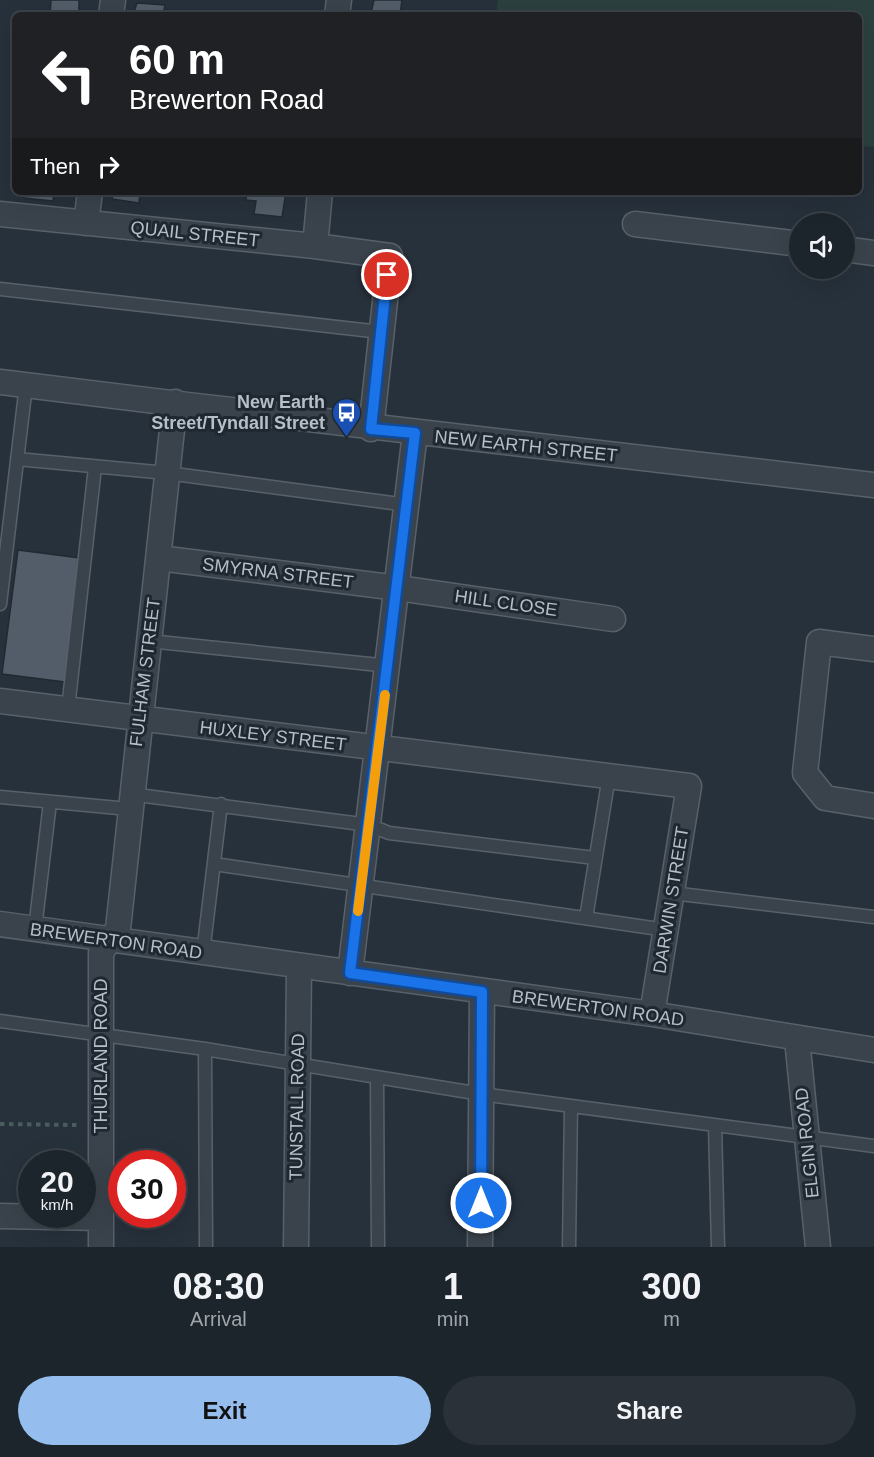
<!DOCTYPE html>
<style>
body{margin:0;font-family:Arial,sans-serif;background:#2a3138;color:#f1f3f6;height:100vh;display:flex;flex-direction:column;font-size:22px;white-space:nowrap}
*{box-sizing:border-box;margin:0}
p{font-size:20px;color:#a0a5a9}
.icon{flex:none;width:33px;height:33px;fill:none;stroke:currentColor;stroke-width:2;stroke-linecap:round;stroke-linejoin:round}
.map{position:relative;height:1247px;overflow:hidden}
.panel{display:flex;flex-direction:column;background:#1d252c;flex:1}
.panel>*{flex:none}
.banner{position:absolute;left:12px;top:12px;width:850px;height:183px;border-radius:9px;box-shadow:0 6px 24px #0002,0 0 0 2px #3b4248;background:#202124;color:#fff;overflow:hidden}
.buttons{position:absolute;left:789px;top:213px;display:grid;gap:12px}
.buttons a{display:grid;place-items:center;width:66px;height:66px;border-radius:50%;background:#1d252c;box-shadow:0 6px 24px #0002,0 0 0 2px #3b4248;font-size:30px}
.speed{position:absolute;left:18px;top:1150px;display:flex;gap:12px;font-size:30px;font-weight:700;text-align:center}
.speed>*{display:grid;place-content:center;width:78px;height:78px;border-radius:50%;background:#1d252c;box-shadow:0 6px 24px #0002,0 0 0 2px #3b4248;line-height:1}
.speed small{font-size:15px;font-weight:400}
.speed .limit{border:9px solid #d22;background:#fff;color:#111}
.pin{position:absolute;display:grid;place-items:center;width:51px;height:51px;color:#fff;margin:-26px;border:3px solid #fff;border-radius:50%;box-shadow:0 2px 6px #0007}
.me{position:absolute;width:66px;margin:-33px;rotate:0deg;stroke-linejoin:round;filter:drop-shadow(0 0 4px #0008)}
.turn{display:flex;align-items:center;gap:21px;height:126px;padding:0 18px;font-size:27px}
.turn .icon{width:78px;height:78px;stroke-width:2.5}
.turn b{display:block;font-size:42px;line-height:51px}
.then{display:flex;align-items:center;height:57px;padding:0 18px;background:#0003;gap:12px;font-size:22px}
.eta{display:flex;justify-content:space-evenly;align-items:center;height:102px;text-align:center}
.eta b{font-size:36px;font-weight:700;line-height:42px}
.primary-button{display:flex;gap:12px;margin-top:auto;padding:12px 18px}
.primary-button a{flex:1;height:69px;border-radius:36px;background:#95bded;color:#111;font-size:24px;font-weight:700;line-height:69px;text-align:center}
.primary-button a+a{background:#2a3138;color:#f1f3f6}
.map>svg:first-child{display:block}
.green{fill:#2b403f}
.building{fill:#525d69;stroke:#212a33;stroke-width:1.5}
.lines{fill:none;stroke-linecap:round;stroke-linejoin:round}
.lane-casing{stroke:#58616a;stroke-width:15}
.street-casing{stroke:#58616a;stroke-width:27}
.path{stroke:#4a5c5e;stroke-width:4;stroke-dasharray:4.5 4.5;stroke-linecap:butt}
.lane{stroke:#3a434c;stroke-width:12}
.street{stroke:#3a434c;stroke-width:24}
.route-casing{stroke:#114b97;stroke-width:15}
.route{stroke:#1a73e8;stroke-width:10}
.slow{stroke:#f59e0b;stroke-width:10}
.labels{text-anchor:middle;stroke-width:6;stroke-linejoin:round;paint-order:stroke}
.street-label{font-size:18px;fill:#b6bec7;stroke:#1f2831}
.poi-label{font-size:18px;font-weight:bold;fill:#b6bec7;stroke:#1f2831;text-anchor:end}
</style>
<div class="map">
<svg width="874" height="1247" viewBox="0 0 874 1247">
<rect width="100%" height="100%" fill="#27313b"/>
<path class="green" d="M498 0H874V147L860 146V15H496Z"/>
<path class="building" d="M51 0H79V15H50Z
M374 0H402L400 15 371 13Z
M137 3 165 5 164 10 176 11V15H133Z
M25 192H54L53 201 24 198Z
M113 192H140L139 203 112 199Z
M247 192H286L282 217 254 214 256 201 246 200Z
M18 550 80 558 65 682 2 674Z"/>
<g class="lines">
<defs>
<path id="lane" d="M0 289 381 332
M17 459 167 473 407 505
M0 604 26 385
M149 641 389 666
M68 709 95 467
M130 794 369 825 389 833 595 858
M0 797 129 809
M214 864 666 930
M672 893 874 917
M586 918 609 776
M35 929 50 802
M203 953 221 804
M0 1021 205 1049 481 1094 874 1146
M205 1049 206 1247
M377 1078 378 1247
M715 1125 718 1247
M569 1247 571 1106"/>
<path id="street" d="M111 15 113 0
M337 15 339 0
M0 214 315 246 390 256 371 429
M86 223 90 192
M635 224 800 244
M315 246 320 192
M844 249 874 253
M0 382C291 418 582 452 874 485
M159 558 398 588 613 619
M874 649 819 642 805 773 825 798 874 806
M0 701 689 786 652 1014
M0 924 652 1014 874 1050
M350 973 415 433
M797 1039 818 1247
M0 1216 101 1218
M101 1247V952L118 929 175 402
M296 1247 299 967
M480 1247 482 992"/>
</defs>
<use href="#lane" class="lane-casing"/>
<use href="#street" class="street-casing"/>
<path class="path" d="M0 1124 77 1125"/>
<use href="#lane" class="lane"/>
<use href="#street" class="street"/>
</g>
<g class="lines">
<defs>
<path id="route" d="M387 275 371 429 415 433 350 973 482 992 481 1203"/>
</defs>
<use href="#route" class="route-casing"/>
<use href="#route" class="route"/>
<path class="slow" d="M358 911 385 695"/>
</g>
<defs>
<symbol id="bus-pin" viewBox="-11 -11 22 30"><path d="M0 17L-7.5 6A9.5 9.5 0 1 1 7.5 6Z" fill="#1a4fb4" stroke="#1f2831"/><path d="M-5-6H5V4H4V6H2V4H-2V6H-4V4H-5ZM-3.5-4V0h7V-4ZM-3.5 1.2v1.5H-2V1.2ZM2 1.2v1.5H3.5V1.2Z" fill="#fff"/></symbol>
</defs>
<g fill-rule="evenodd">
<use href="#bus-pin" x="330" y="396" width="33" height="45"/>
</g>
<g class="labels">
<g class="street-label">
<text transform="translate(195 234) rotate(6)" y="6">QUAIL STREET</text>
<text transform="translate(526 446) rotate(6)" y="6">NEW EARTH STREET</text>
<text transform="translate(278 573) rotate(7)" y="6">SMYRNA STREET</text>
<text transform="translate(506 603) rotate(8)" y="6">HILL CLOSE</text>
<text transform="translate(145 672) rotate(-83)" y="6">FULHAM STREET</text>
<text transform="translate(273 736) rotate(7)" y="6">HUXLEY STREET</text>
<text transform="translate(671 900) rotate(-81)" y="6">DARWIN STREET</text>
<text transform="translate(116 941) rotate(8)" y="6">BREWERTON ROAD</text>
<text transform="translate(598 1008) rotate(8)" y="6">BREWERTON ROAD</text>
<text transform="translate(101 1056) rotate(-90)" y="6">THURLAND ROAD</text>
<text transform="translate(297 1107) rotate(-89)" y="6">TUNSTALL ROAD</text>
<text transform="translate(807 1143) rotate(-96)" y="6">ELGIN ROAD</text>
</g>
<g class="poi-label">
<text x="325" y="408">New Earth<tspan x="325" dy="21">Street/Tyndall Street</tspan></text>
</g>
</g>
</svg>
<div class="buttons">
<a><svg class="icon" aria-label="sound" viewBox="0 0 24 24"><path d="M4 9h4l5-4v14l-5-4H4zM17 9q2 3 0 6"/></svg></a>
</div>
<div class="speed"><div>20<small>km/h</small></div><div class="limit">30</div></div>
<div class="pin" style="left:387px;top:275px;background:#d93025"><svg class="icon" aria-label="arrive" viewBox="0 0 24 24"><path d="M6 21V4h12l-3 4 3 4H6"/></svg></div>
<svg class="me" style="left:481px;top:1203px" viewBox="-20 -20 40 40"><circle r="17" fill="#1a73e8" stroke="#fff" stroke-width="3"/><path d="M0-11L8 9 0 5-8 9z" fill="#fff"/></svg>
<div class="banner">
<div class="turn"><svg class="icon" aria-label="left" viewBox="0 0 24 24"><path d="M17 20v-9H6M10 6l-5 5 5 5"/></svg><div><b>60 m</b>Brewerton Road</div></div>
<div class="then">Then<svg class="icon" aria-label="right" viewBox="0 0 24 24"><path d="M7 20v-9h11M14 6l5 5-5 5"/></svg></div>
</div>
</div>
<section class="panel">
<div class="eta">
<div><b>08:30</b><p>Arrival</p></div>
<div><b>1</b><p>min</p></div>
<div><b>300</b><p>m</p></div>
</div>
<div class="primary-button"><a>Exit</a><a>Share</a></div>
</section>
